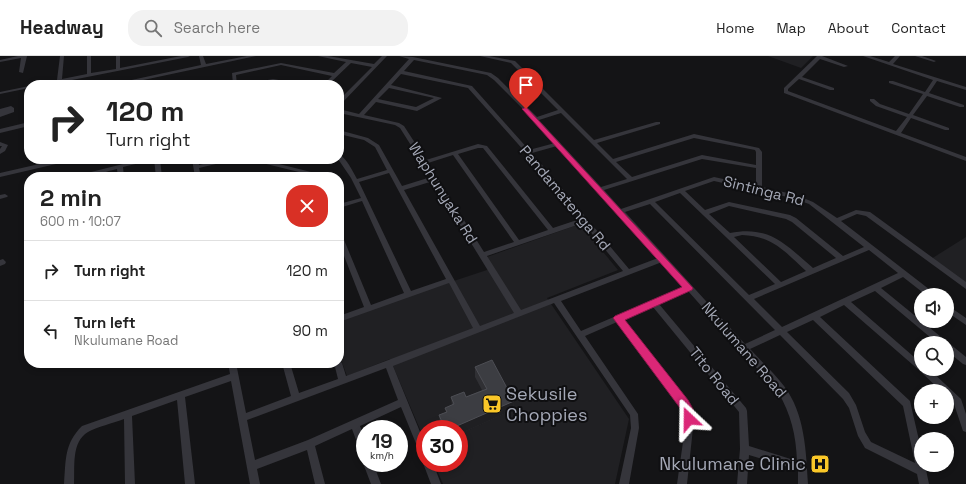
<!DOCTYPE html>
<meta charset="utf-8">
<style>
body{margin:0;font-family:"Space Grotesk",sans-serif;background:#f2f2f2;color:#222;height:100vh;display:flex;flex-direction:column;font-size:15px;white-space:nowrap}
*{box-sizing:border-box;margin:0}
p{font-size:13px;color:#767676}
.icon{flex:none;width:22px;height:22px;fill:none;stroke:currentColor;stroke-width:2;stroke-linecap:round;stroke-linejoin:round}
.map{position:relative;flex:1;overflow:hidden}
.details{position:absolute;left:24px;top:116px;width:320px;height:196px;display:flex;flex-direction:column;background:#fff;border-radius:16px;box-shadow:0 2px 6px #0003}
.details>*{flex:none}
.hud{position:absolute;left:24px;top:24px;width:320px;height:84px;border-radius:16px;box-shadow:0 2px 6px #0003;background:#fff;color:#222;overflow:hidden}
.fabs{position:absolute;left:914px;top:232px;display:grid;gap:8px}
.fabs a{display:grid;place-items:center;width:40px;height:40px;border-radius:50%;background:#fff;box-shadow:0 2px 6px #0003;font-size:20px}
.speed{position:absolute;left:356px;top:364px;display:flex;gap:8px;font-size:20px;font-weight:700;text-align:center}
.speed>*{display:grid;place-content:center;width:52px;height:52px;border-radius:50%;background:#fff;box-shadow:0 2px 6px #0003;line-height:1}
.speed small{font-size:10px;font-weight:400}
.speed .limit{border:6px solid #d22;background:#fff;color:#111}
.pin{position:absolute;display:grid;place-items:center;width:34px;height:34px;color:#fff;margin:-41px -17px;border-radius:50% 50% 50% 0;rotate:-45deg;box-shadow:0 0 4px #0007}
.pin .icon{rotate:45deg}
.me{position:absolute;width:44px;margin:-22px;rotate:337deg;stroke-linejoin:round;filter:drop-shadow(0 0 3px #0008)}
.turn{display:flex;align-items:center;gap:14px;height:84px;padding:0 16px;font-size:18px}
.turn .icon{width:52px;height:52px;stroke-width:2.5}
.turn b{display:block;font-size:28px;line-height:34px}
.round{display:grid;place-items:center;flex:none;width:42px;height:42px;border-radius:16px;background:#f2f2f2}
.head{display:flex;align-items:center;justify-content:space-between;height:68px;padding:0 16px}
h1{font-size:24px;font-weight:600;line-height:30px}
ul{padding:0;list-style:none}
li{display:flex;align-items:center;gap:12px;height:60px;padding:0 16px;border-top:1px solid #e0e0e0}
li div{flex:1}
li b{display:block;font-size:15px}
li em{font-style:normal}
header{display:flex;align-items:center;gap:24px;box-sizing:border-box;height:56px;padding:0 20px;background:#fff;border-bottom:1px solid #e0e0e0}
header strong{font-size:19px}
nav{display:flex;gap:22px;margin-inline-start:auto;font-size:14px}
.search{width:280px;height:36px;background:#f2f2f2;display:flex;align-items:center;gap:10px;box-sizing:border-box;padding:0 14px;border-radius:16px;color:#767676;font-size:15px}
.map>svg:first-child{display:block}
.built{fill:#202023}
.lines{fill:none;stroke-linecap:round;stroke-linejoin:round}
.street{fill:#35353b;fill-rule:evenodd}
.wall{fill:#303034}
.shaded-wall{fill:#1f1f22}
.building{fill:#3c3d42;stroke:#4d4e54}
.route{fill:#db2777;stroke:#8e194d}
.labels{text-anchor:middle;stroke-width:4;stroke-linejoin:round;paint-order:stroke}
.street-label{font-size:15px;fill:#a5a9b7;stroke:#0f0f11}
.near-poi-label{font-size:18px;fill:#a5a9b7;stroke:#0f0f11;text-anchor:start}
</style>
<header>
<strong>Headway</strong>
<div class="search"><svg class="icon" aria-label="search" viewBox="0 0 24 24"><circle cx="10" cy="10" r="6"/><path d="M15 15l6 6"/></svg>Search here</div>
<nav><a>Home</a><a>Map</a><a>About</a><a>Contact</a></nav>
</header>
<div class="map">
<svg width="966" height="428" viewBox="0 0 966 428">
<rect width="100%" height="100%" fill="#141416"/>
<path class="built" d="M768 0H813L801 12Z
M580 168 618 214 547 242 629 363 615 428H443L434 407H459V373H425V385L390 303 347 320 339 298V263L493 212 487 201Z
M966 181V229L931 203Z"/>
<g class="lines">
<path class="street" d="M18 0H27L23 17 19 16 21 2 0 6V4Z
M60 0H64L62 23 87 18V0H91V17L116 13V0H120V12L181 0H190L188 1 62 26 61 29H57V27L47 29H38L57 24Z
M199 0H203L206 8 247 0H256L120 29H111L113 28 201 9Z
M318 0H328L374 8 382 0H387L341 48 339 49V44L372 11 351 7 328 29H323L332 20 281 9 236 19 237 29H233L232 17 281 7 334 17 346 6Z
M399 0 413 1 491 17 498 22 537 61 558 54 511 7 480 0H489L515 5 594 84 656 66H660V68L597 87 613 103 694 78 759 92 762 96V131L796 139 813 146 837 162 856 154 870 156 966 226V233L866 160 857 158 841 165 934 237 935 239H926L903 221 881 232 946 285 947 287 950 288 966 301V309L963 308 947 295V287H937L875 235 851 246 921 307V313H929L961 343 966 358V376L963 375 954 348 947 341V335H941L920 315 844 249 820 261 910 345 921 393V409H925L929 428H919L917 418 865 392 858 380 849 352 843 343 780 279 750 293C761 305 774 317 784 330 805 358 806 395 808 428H798V414L749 399 747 428H737L740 393 739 356 653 251 623 263 692 356 693 372 687 428H677L685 372 684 357 617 266 585 280 638 358 639 372 629 428H619L631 372 630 359 554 247 393 310 425 388V403L422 402 401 351 360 370 365 384V401L362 400 352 373 315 390 325 428H315L307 394 257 413 260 428H250L231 325 185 341 195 428H185L177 344 132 360 135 428H125L124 363C114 367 96 371 88 376 71 386 75 411 74 428H64C66 404 64 388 82 370L230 318 228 307H236L246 357 291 340 282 307H290L299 337 338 323 334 307H339V304L342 307 346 320 473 272 449 227 339 266V260L364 251 339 187V177L342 179 371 249 404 237 362 145 339 152V148L361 142 351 122 338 103 339 98C347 103 352 114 357 123L387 114 375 91 364 84 339 78V74L368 82 379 89 402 130 431 121 400 72 395 69 339 57V53L359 58 409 3ZM414 4 487 19 494 24 534 64 555 87 529 94 472 30 404 15ZM401 18 468 32 526 97 580 163 553 172 487 90 478 88 426 104 404 70 399 67 364 59 376 46 417 55 442 42 391 29ZM389 32 434 42 416 51 378 43ZM561 57 627 123 601 131 539 64ZM694 82 755 94 756 96V109L702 99 632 121 616 106ZM557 90 596 133 597 135 599 136 616 155 617 158H618L658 202 629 213 532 97ZM478 92H483L548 174 519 184 458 98ZM453 99 514 186 484 196 428 107ZM702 103 756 112V130L714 121 621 153 604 134ZM389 117 446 223 411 235 359 126ZM433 125 514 257 480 270 404 134ZM714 125 792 142 809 148 864 191 843 200 796 162 790 159 729 146 705 154 685 135ZM680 137 775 228 749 239 655 146ZM650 148 775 274 745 288 625 156ZM729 150 786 163 792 166 836 202 813 212C785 188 769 169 730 177L709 158ZM583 167 623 215 521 254 487 200ZM742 179C773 180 785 196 806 215L781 226 734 181ZM869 194 898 217 782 271 754 243ZM662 206 684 231 581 275 561 245ZM688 235 778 336C791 358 796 379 797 405L749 390 747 355 746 352 659 248ZM813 264 903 350 915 407 871 386 865 376 856 349 849 337 787 276ZM386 312 398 344 308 384 255 404 247 364Z
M817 0H822L848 10 844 11 820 3 802 21 834 32V34H830L799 23 788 33V35L896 75 907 61 876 50 870 45V43H874L880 48 909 58 923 38 889 27V25H893L925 36 933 24 863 0H870L889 6 895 0H900L893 8 966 31V34L937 25 929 37 964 49V51H960L927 40 913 59 949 72V74H945L911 62 901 77 966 101V105L784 37V32Z
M915 0H922L936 5 934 6Z
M273 23 302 28 304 29H293L273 25 254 29H244L246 28Z
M181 27H183V29H176Z
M29 30V32L0 38V36Z
M11 50 14 52V56L0 61V57L9 54 0 57V53Z
M29 66V70L0 77V73Z
M0 86 8 89 5 95 0 98V93L2 90H0Z
M61 103H72L69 105 0 121V117Z
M143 103H153L152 104 123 111 124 121H118L117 113C107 115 93 121 83 121L91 116Z
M154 103H160L162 121H156Z
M192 103H198L199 109 223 103H234L233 104 199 112 201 121H195Z
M249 103H259L311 116 317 121H310L307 118 250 104Z
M5 138 8 140 7 141 0 143V139Z
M3 203 6 206 5 208 0 210V204Z
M947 249 966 262V269L947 256Z
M365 404V407H373L381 428H371L363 407Z
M425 404V407H433L441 428H431L423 407Z"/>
</g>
<path class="wall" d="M475 311 514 345 513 354 459 378V373H442L440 368 439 359 446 356 445 352 452 349 451 341H466L482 334 475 321Z"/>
<path class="shaded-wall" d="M514 345 513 354 459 378V373H450Z"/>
<path class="building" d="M492 304 514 345 450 373H445L439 359 447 356 445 352 454 348 451 341 464 336 466 341 487 333 475 311Z"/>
<path class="route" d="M526 51 693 232 692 234 625 264 688 344C692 351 697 358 693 366L689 368 685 366 680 352 613 262 615 260 682 231 523 54 522 53Z"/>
<defs>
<symbol id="supermarket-square" viewBox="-11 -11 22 22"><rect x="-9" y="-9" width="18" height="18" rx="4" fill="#fac728" stroke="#0f0f11"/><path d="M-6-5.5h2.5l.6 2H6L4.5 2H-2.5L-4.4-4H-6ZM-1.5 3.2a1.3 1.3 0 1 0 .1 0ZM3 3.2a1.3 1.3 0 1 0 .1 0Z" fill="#111"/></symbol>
<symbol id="hospital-square" viewBox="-11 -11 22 22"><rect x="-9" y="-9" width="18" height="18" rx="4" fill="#fac728" stroke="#0f0f11"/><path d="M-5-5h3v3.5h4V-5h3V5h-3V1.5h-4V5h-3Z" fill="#111"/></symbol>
</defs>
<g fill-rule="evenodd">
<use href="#supermarket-square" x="481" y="337" width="22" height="22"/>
<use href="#hospital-square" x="809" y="397" width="22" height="22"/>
</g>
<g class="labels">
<g class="street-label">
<text transform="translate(764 135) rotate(14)" y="5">Sintinga Rd</text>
<text transform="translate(443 137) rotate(58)" y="5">Waphunyaka Rd</text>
<text transform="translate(565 142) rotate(50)" y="5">Pandamatenga Rd</text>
<text transform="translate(744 294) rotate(49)" y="5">Nkulumane Road</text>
<text transform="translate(714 320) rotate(51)" y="5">Tito Road</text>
</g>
<g class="near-poi-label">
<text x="506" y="344">Sekusile<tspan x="506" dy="21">Choppies</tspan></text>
<text x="806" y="414" text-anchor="end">Nkulumane Clinic</text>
</g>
</g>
</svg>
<div class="fabs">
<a><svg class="icon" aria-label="sound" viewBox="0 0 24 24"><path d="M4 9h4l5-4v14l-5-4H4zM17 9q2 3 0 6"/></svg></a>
<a><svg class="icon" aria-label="search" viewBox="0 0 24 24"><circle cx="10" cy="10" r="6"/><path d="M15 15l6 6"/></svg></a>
<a>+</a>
<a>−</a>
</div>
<div class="speed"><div>19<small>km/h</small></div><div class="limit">30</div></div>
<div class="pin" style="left:526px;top:53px;background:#d93025"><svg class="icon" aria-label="arrive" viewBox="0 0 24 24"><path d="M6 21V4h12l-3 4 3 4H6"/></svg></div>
<svg class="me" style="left:689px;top:363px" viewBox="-20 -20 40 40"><path d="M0-17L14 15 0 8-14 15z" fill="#db2777" stroke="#fff" stroke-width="4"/></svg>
<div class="hud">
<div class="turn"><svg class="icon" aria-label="right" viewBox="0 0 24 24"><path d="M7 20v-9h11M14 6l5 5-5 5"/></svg><div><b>120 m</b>Turn right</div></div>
</div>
<section class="details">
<div class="head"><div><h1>2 min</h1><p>600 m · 10:07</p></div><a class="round" style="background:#d93025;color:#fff"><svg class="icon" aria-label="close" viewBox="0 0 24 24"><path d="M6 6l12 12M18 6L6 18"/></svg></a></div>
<ul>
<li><svg class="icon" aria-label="right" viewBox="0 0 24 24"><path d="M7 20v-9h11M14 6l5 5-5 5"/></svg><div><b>Turn right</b></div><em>120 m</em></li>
<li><svg class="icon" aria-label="left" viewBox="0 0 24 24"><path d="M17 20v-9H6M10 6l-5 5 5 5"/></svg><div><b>Turn left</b><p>Nkulumane Road</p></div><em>90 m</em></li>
</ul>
</section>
</div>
